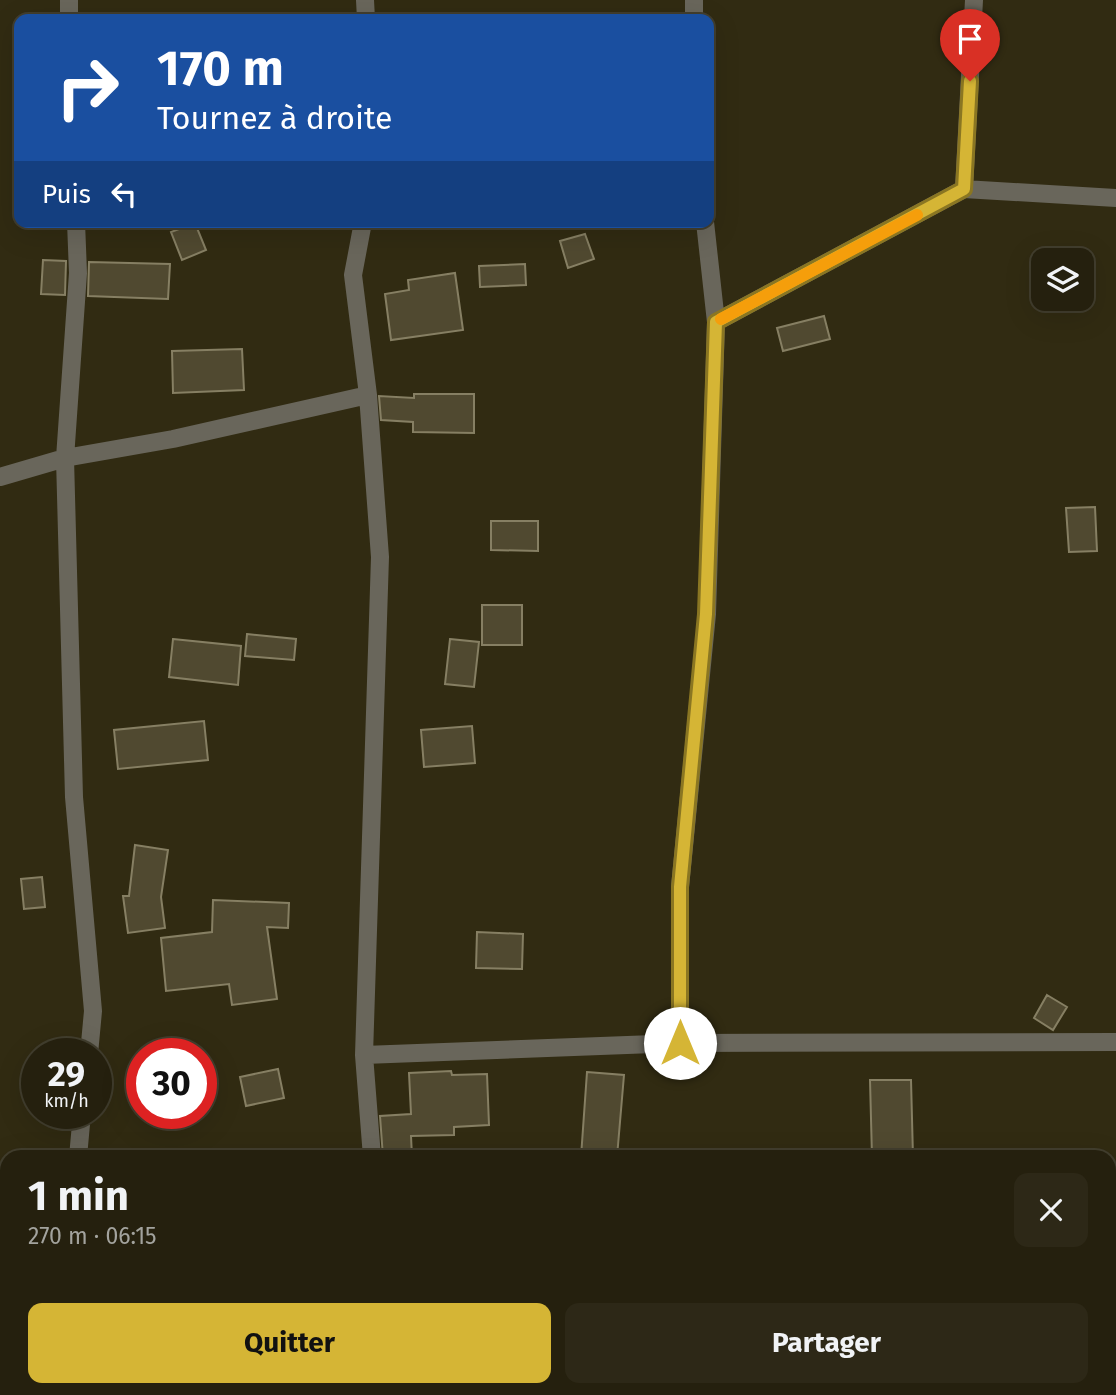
<!DOCTYPE html>
<html lang="fr">
<meta charset="utf-8">
<style>
body{margin:0;font-family:"Fira Sans",sans-serif;background:#2d2817;color:#f1f3f6;height:100vh;display:flex;flex-direction:column;font-size:26px;white-space:nowrap}
*{box-sizing:border-box;margin:0}
p{font-size:23px;color:#a3a39e}
.icon{flex:none;width:38px;height:38px;fill:none;stroke:currentColor;stroke-width:2;stroke-linecap:round;stroke-linejoin:round}
.map{position:relative;flex:1;overflow:hidden}
.side{position:absolute;left:0px;top:1150px;width:1116px;height:247px;display:flex;flex-direction:column;background:#25200e;border-radius:21px 21px 0 0;box-shadow:0 7px 28px #0002,0 0 0 2px #423e2e}
.side>*{flex:none}
.hud{position:absolute;left:14px;top:14px;width:700px;height:214px;border-radius:14px;box-shadow:0 7px 28px #0002,0 0 0 2px #423e2e;background:#1a4fa0;color:#fff;overflow:hidden}
.controls{position:absolute;left:1031px;top:248px;display:grid;gap:14px}
.controls a{display:grid;place-items:center;width:63px;height:63px;border-radius:14px;background:#25200e;box-shadow:0 7px 28px #0002,0 0 0 2px #423e2e;font-size:35px}
.speed{position:absolute;left:21px;top:1038px;display:flex;gap:14px;font-size:35px;font-weight:700;text-align:center}
.speed>*{display:grid;place-content:center;width:91px;height:91px;border-radius:50%;background:#25200e;box-shadow:0 7px 28px #0002,0 0 0 2px #423e2e;line-height:1}
.speed small{font-size:18px;font-weight:400}
.speed .limit{border:10px solid #d22;background:#fff;color:#111}
.pin{position:absolute;display:grid;place-items:center;width:60px;height:60px;color:#fff;margin:-72px -30px;border-radius:50% 50% 50% 0;rotate:-45deg;box-shadow:0 0 7px #0007}
.pin .icon{rotate:45deg}
.me{position:absolute;width:77px;margin:-38px;rotate:0deg;stroke-linejoin:round;filter:drop-shadow(0 0 5px #0008)}
.turn{display:flex;align-items:center;gap:24px;height:147px;padding:0 28px;font-size:32px}
.turn .icon{width:91px;height:91px;stroke-width:2.5}
.turn b{display:block;font-size:49px;line-height:60px}
.then{display:flex;align-items:center;height:66px;padding:0 28px;background:#0003;gap:14px;font-size:26px}
.round{display:grid;place-items:center;flex:none;width:74px;height:74px;border-radius:14px;background:#2d2817}
.summary{display:flex;align-items:center;justify-content:space-between;height:119px;padding:0 28px}
h1{font-size:42px;font-weight:700;line-height:52px}
.primary-button{display:flex;gap:14px;margin-top:auto;padding:14px 28px}
.primary-button a{flex:1;height:80px;border-radius:14px;background:#d5b535;color:#111;font-size:28px;font-weight:700;line-height:80px;text-align:center}
.primary-button a+a{background:#2d2817;color:#f1f3f6}
.map>svg:first-child{display:block}
.building{fill:#504930;stroke:#867f63;stroke-width:2}
.lines{fill:none;stroke-linecap:round;stroke-linejoin:round}
.minor{stroke:#69665b;stroke-width:18}
.route-casing{stroke:#8a7622;stroke-width:18}
.route{stroke:#d5b535;stroke-width:12}
.slow{stroke:#f59e0b;stroke-width:12}
</style>
<div class="map">
<svg width="1116" height="1395" viewBox="0 0 1116 1395">
<rect width="100%" height="100%" fill="#312b12"/>
<path class="building" d="M195 223 206 250 182 260 171 232Z
M585 234 594 259 568 268 560 241Z
M43 260 66 261 65 295 41 294Z
M89 262 170 264 168 299 88 296Z
M525 264 526 285 480 287 479 266Z
M455 273 463 330 391 340 385 294 409 290 408 280Z
M824 316 830 339 783 351 777 328Z
M242 349 244 390 173 393 172 351Z
M414 394H474V433L413 432V422L381 420 379 396 414 398Z
M1095 507 1097 551 1069 552 1066 508Z
M491 521H538V551L491 550Z
M482 605H522V645H482Z
M247 634 296 639 294 660 245 656Z
M173 639 241 646 238 685 169 677Z
M450 639 479 642 474 687 445 684Z
M204 721 208 760 118 769 114 730Z
M472 726 475 763 424 767 421 730Z
M135 845 168 850 161 897 165 928 128 933 123 896H129Z
M42 877 45 907 24 909 21 879Z
M213 900 289 903 288 928 267 927 277 999 232 1005 229 984 166 991 161 938 212 932Z
M477 932 523 934 522 969 476 968Z
M1047 995 1067 1007 1053 1030 1034 1018Z
M278 1069 284 1098 246 1106 240 1077Z
M451 1071 452 1075 487 1074 489 1125 454 1127V1135L411 1136 412 1157H383L380 1116 411 1114 409 1073Z
M587 1072 624 1075 617 1157H581Z
M870 1080H911L913 1157H872Z"/>
<g class="lines">
<path class="minor" d="M69 0V19
M365 0 366 19
M694 0V19
M964 189 974 0
M76 222 78 273 65 458 74 797 93 1011 89 1054
M363 222 353 275 368 395 380 557 364 1055 372 1157
M716 322 964 189 1116 198
M0 477 65 458 173 439 368 395
M680 1043V887L707 614 716 322 705 222
M364 1055 680 1043 1116 1042
M78 1157 82 1113
M1110 1360H1116
M0 1367 7 1354"/>
</g>
<g class="lines">
<defs>
<path id="route" d="M680 1043V887L706 614 716 322 964 189 970 81"/>
</defs>
<use href="#route" class="route-casing"/>
<use href="#route" class="route"/>
<path class="slow" d="M721 319 917 215"/>
</g>
</svg>
<div class="controls">
<a><svg class="icon" aria-label="layers" viewBox="0 0 24 24"><path d="M12 4l9 5-9 5-9-5zM3 14l9 5 9-5"/></svg></a>
</div>
<div class="speed"><div>29<small>km/h</small></div><div class="limit">30</div></div>
<div class="pin" style="left:970px;top:81px;background:#d93025"><svg class="icon" aria-label="arrive" viewBox="0 0 24 24"><path d="M6 21V4h12l-3 4 3 4H6"/></svg></div>
<svg class="me" style="left:680px;top:1043px" viewBox="-20 -20 40 40"><circle r="19" fill="#fff"/><path d="M0-13L10 11 0 6-10 11z" fill="#d5b535"/></svg>
<div class="hud">
<div class="turn"><svg class="icon" aria-label="right" viewBox="0 0 24 24"><path d="M7 20v-9h11M14 6l5 5-5 5"/></svg><div><b>170 m</b>Tournez à droite</div></div>
<div class="then">Puis<svg class="icon" aria-label="left" viewBox="0 0 24 24"><path d="M17 20v-9H6M10 6l-5 5 5 5"/></svg></div>
</div>
<section class="side">
<div class="summary"><div><h1>1 min</h1><p>270 m · 06:15</p></div><a class="round"><svg class="icon" aria-label="close" viewBox="0 0 24 24"><path d="M6 6l12 12M18 6L6 18"/></svg></a></div>
<div class="primary-button"><a>Quitter</a><a>Partager</a></div>
</section>
</div>
